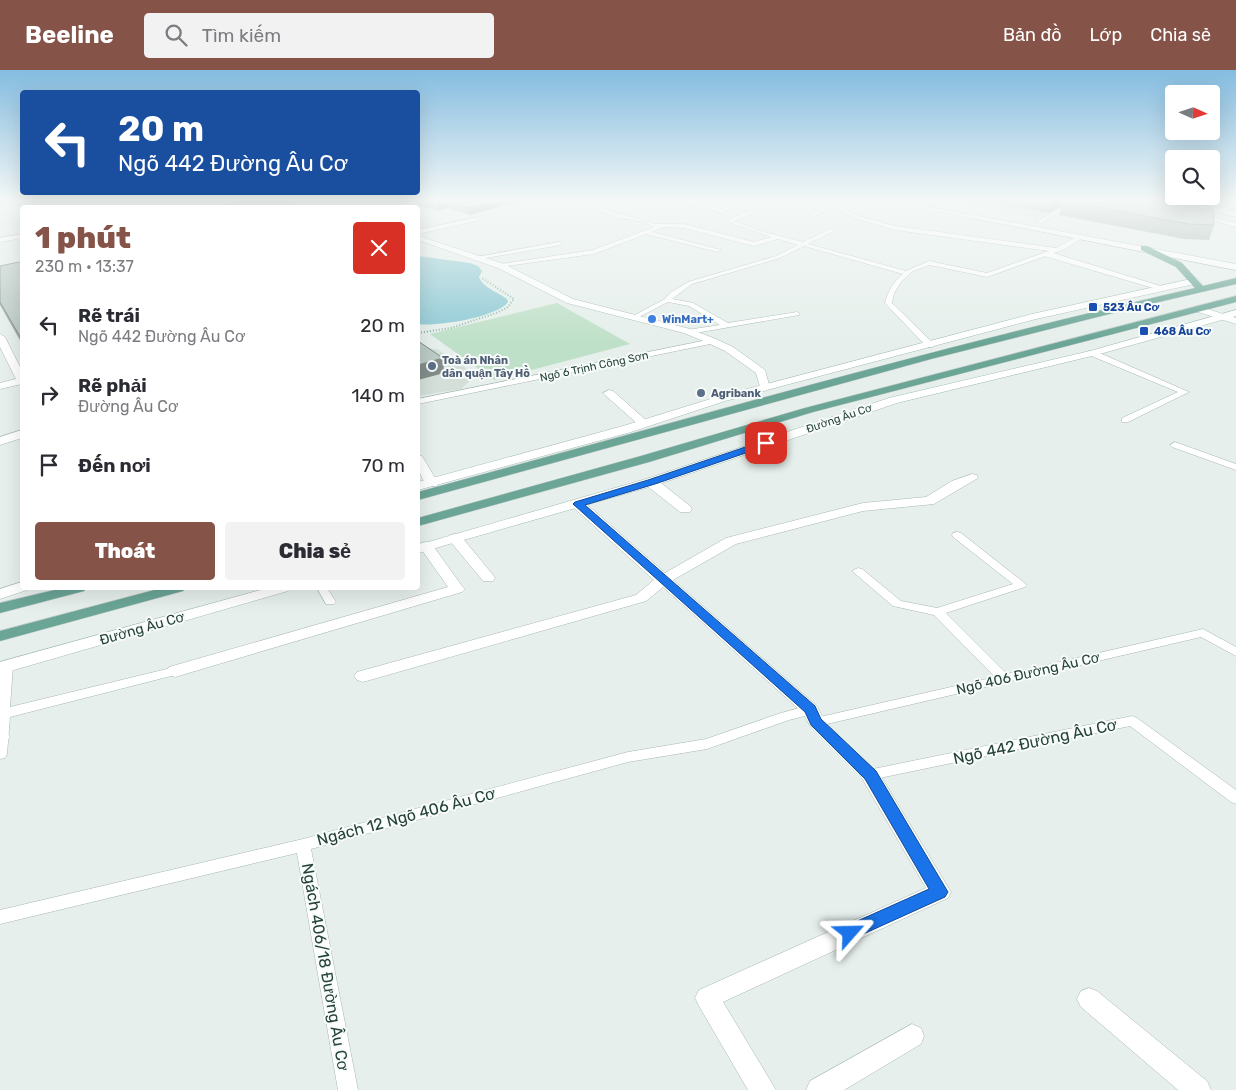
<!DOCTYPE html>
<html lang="vi">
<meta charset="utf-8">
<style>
body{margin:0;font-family:Rubik,sans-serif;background:#f2f2f3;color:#2b2b33;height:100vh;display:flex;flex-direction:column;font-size:19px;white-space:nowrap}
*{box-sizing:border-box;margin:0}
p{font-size:16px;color:#7c7c81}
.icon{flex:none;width:28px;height:28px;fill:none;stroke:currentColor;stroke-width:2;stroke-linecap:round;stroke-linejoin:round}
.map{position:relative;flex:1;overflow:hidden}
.side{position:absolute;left:20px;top:135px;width:400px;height:385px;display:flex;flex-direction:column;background:#fff;border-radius:5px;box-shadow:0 5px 20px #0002}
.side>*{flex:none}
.guide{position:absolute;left:20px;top:20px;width:400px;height:105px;border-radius:5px;box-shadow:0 5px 20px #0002;background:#1a4fa0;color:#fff;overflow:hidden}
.needle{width:32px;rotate:93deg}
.controls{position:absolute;left:1165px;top:15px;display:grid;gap:10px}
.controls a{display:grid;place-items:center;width:55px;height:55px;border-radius:5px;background:#fff;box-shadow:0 5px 20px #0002;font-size:25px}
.pin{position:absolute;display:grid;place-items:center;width:42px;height:42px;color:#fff;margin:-21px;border-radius:10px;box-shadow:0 2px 8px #0006}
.me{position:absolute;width:55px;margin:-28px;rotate:65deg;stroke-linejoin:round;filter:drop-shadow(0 0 4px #0008)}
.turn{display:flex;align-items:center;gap:18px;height:105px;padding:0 15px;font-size:22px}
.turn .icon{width:65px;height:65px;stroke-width:2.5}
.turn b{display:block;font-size:35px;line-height:42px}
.round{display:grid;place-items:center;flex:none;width:52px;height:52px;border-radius:5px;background:#f2f2f3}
.summary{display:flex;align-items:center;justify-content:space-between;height:85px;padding:0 15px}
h1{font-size:30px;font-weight:800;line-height:38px;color:#855347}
.primary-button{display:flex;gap:10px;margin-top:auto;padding:10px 15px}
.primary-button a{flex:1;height:58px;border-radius:5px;background:#855347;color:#fff;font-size:20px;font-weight:800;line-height:58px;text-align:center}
.primary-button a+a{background:#f2f2f3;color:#2b2b33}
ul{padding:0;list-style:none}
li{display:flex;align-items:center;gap:15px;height:70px;padding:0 15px}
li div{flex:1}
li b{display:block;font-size:19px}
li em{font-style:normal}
header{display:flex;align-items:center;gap:30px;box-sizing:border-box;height:70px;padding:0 25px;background:#855347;color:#fff}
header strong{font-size:24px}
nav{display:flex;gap:28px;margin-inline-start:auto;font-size:18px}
.search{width:350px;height:45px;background:#f2f2f3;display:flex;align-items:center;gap:12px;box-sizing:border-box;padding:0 18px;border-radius:5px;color:#7c7c81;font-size:19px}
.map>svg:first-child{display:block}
.built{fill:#d4dfda}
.green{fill:#bfe0c8}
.water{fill:#8ec9d4}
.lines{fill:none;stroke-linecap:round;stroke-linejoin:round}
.lane-casing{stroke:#a8b8b2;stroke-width:1}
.street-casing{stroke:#a8b8b2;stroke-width:1}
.secondary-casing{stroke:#a4bbb3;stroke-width:1}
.primary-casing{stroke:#c2cac8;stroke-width:1}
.path{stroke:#86b3a5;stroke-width:2;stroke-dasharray:1 2;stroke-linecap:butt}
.lane{fill:#fff;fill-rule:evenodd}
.street{fill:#fff;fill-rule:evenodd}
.secondary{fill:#fff;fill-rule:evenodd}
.primary{fill:#6aa596;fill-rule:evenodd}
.wall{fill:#a1aea9}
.shaded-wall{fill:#838d89}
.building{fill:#bbcac4;stroke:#838d89}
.route{fill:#1a73e8;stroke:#114b97}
.transit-dot{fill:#1a4fb4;stroke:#f7fbf9;stroke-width:2}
.shop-dot{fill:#3f7fe0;stroke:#f7fbf9;stroke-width:2}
.service-dot{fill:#5c6f8a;stroke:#f7fbf9;stroke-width:2}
.labels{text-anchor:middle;stroke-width:4;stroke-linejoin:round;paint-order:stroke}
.far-transit-label{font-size:11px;font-weight:bold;fill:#164399;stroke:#f7fbf9;text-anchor:start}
.far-shop-label{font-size:11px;font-weight:bold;fill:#366cbe;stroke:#f7fbf9;text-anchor:start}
.far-service-label{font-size:11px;font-weight:bold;fill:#4e5e75;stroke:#f7fbf9;text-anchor:start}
.far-street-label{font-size:11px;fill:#24423a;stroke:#f7fbf9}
.street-label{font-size:14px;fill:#24423a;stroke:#f7fbf9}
.near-street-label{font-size:16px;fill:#24423a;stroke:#f7fbf9}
</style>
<header>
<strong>Beeline</strong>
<div class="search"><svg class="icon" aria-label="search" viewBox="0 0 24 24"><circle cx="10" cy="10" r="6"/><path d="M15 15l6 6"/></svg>Tìm kiếm</div>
<nav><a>Bản đồ</a><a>Lớp</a><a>Chia sẻ</a></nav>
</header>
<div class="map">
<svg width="1236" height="1020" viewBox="0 0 1236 1020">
<rect width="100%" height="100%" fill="#e6efeb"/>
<path class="built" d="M975 129H1072L1039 148 976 136 970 131Z
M418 278 437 279 476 305 461 319 418 326Z"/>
<path class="green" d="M557 233 630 274 494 310 430 264Z"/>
<path class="water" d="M248 129C268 129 290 128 307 137H205Z
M418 186 470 193 478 196 482 201 479 207C483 218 498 222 507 229L508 232C498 247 435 257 418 254Z"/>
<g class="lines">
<defs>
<path id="lane" d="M328 129H338L328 132 325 130Z
M422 129H429L398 138H387Z
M525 129 544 131 569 129 544 135Z
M569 129H576L598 137 639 129V130L603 139 656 154H684L754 172 771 167 726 151 753 139 755 142 734 151 760 161 803 172 830 159H834V161L808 174 906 201 929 191 987 203 1049 181 895 160 854 148 832 137 811 148 806 147 830 134V130L833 129 836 130 835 134 858 146 895 156 1056 178 1080 165 1085 166 1065 179 987 207 930 195 913 201 902 211 894 223 892 233 933 273V277H927L885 233C888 221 893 212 903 204L804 176 780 188 692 214 672 229 693 233 728 253 797 242 799 243V245L690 264 686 262 687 260 720 255 689 236 668 232 637 248 631 247 665 229 670 223 688 212 776 186 798 175 778 169 754 176 684 158 662 157 652 162 721 180 718 182 646 164 594 184 499 197 498 196 501 194 593 180 654 157 644 152 617 147Z
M670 129H677L721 139 733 134 738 135 722 143Z
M1078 129H1084L1041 153 1036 152Z
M1236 133V137L1219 143 1216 141Z
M1198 144 1236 153V157L1198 146Z
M478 147 480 150 418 164V160Z
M559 172 561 173V175L474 190 471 188Z
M712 269H715V273L418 334V329Z
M1089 281H1095L1189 322 1128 352H1122V348L1178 322 1089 285Z
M1175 372 1236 394V400L1172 377 1170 375Z
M957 462 961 463 1027 515 1025 517 946 543 1007 604 1203 559 1236 577V586L1201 567 827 654 873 699 1132 646 1137 648 1236 720V734L1231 732 1130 656 870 710 865 709 811 655 809 652 811 649 995 607 934 545 893 536 852 501 858 498 862 499 901 531 937 538 1013 514 953 467 952 465 953 463Z
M317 518H327L336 532 334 534H326Z
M7 592 11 593 13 596 10 637 175 597 179 598 181 601 179 604 175 605 10 647 7 684 5 688 0 689V604L3 593Z
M811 635 816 637 818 640 816 643 789 650 707 679 628 692 311 779 358 1020H338L297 783 0 854V840L303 769 628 682 706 669 781 643Z"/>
<path id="street" d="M152 129H159L174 138H165Z
M318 129H326L350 138H339Z
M940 129H948L935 135 931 133Z
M1172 129H1181L1236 143V147Z
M22 164V168L0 172V168Z
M418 166 504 194 573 229 690 259 716 269 733 277 765 300 770 318 765 321 761 320 756 303 725 281 708 273 684 263 567 233 498 198 418 170Z
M1044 182H1050L1167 218 1163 221 1160 220 1044 186Z
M1198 236 1236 248V254L1195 241V237Z
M0 264 5 267 22 301V314L0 319V313L16 309 0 277Z
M609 320 613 321 648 352 650 354 648 356H640L605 325 603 323Z
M22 360V368L0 375V367Z
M418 385 422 386 438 413 437 416H427C420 405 417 398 418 385Z
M972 404 977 405 978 408 934 434 863 441 736 474 673 510 817 636 825 652 822 656 816 658 810 656 803 643 663 517 646 531 363 612 357 610 354 606 357 602 636 525 654 510 573 437 571 434 573 431H583L665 503 726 468 863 433 926 427 952 411Z
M651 408 656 409 690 436 692 439 690 442H680L646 415 645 412 646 409Z
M455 464 460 465 493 505 495 508 493 511H483L450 471 448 468 450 465Z
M426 472 431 473 462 516 465 519 462 522 175 607 169 605 167 601 169 597 448 517 419 476 421 473Z
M22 512V518H29L27 520 0 529V519Z
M0 661 7 662 10 667 6 673 0 675Z
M870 698 877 700 951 822 948 828 723 932 776 1020H748L699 936 695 928 699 920 926 818 860 705 863 700Z
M1089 918 1097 921 1207 1011 1211 1020H1178L1081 937 1077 929 1081 921Z
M912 954 921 958 924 966 921 974 844 1020H806L810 1011Z"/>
<path id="secondary" d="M876 129H887L1236 194V200Z
M1196 208 1200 211 1199 213 1036 249 725 331 631 362 418 420V412L623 356 717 327 1032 244Z
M1236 240V246L1096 285 897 333 656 415 418 483V475L646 409 889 328 1090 281Z
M268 518H291L288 521 0 604V592Z"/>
<path id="primary" d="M1141 176H1147L1182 193 1203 216 1236 208V214L1133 238 931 289 418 430V422C676 352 934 278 1195 218L1176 197 1141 180Z
M1236 226V232L813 342 649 392 418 456V448L641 386 805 338Z
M63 518H87L84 521 0 543V533Z
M162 518H186L183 521 0 571V561Z"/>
</defs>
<use href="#lane" class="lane-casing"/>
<use href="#street" class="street-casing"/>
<use href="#secondary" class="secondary-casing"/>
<use href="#primary" class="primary-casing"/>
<path class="path" d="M285 129 307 132
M418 263 451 258 496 243 507 238 514 229 482 208"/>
<use href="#lane" class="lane"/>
<use href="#street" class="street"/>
<use href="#secondary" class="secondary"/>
<use href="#primary" class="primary"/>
</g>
<path class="wall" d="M394 129H515L516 132 470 145 449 138 437 141 415 135V130L404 132Z
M970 129H1170L1214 155 1209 170 1184 169 1059 145 1062 136 1049 143Z
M0 196 22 197V274L0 235Z"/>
<path class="shaded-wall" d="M404 129H415V130L404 132Z
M505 129H515L516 132 470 145 469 138Z
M1052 129H1075L1063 131 1062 136 1049 143Z
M448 132 449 138 437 141V135Z
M443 288 444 303 418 310V295Z"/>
<path class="building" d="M415 129H505L469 138 448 132 437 135Z
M1067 129H1170L1213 137 1214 155 1189 154 1063 131Z
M19 192 22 197V270L0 232V196Z
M418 271 443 288 418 295Z"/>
<linearGradient id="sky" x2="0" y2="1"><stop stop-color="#84bce0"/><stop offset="0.48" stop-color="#f4f8f6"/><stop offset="1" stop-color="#f4f8f6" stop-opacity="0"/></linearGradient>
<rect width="1236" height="271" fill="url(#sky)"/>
<path class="route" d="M766 370 769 371V375L655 414 585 435 815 636 821 649 876 701 948 822 945 827 850 870 844 868 842 863 844 857 929 819 865 709 811 655 805 642 573 434 575 432 648 410Z"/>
<g class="transit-dot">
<rect x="1088" y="232" width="10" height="10" rx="2.5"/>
<rect x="1139" y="256" width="10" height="10" rx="2.5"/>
</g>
<circle class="shop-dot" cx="652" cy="249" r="5"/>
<g class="service-dot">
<circle cx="432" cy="296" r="5"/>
<circle cx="701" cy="323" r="5"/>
</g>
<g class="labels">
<g class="far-transit-label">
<text x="1103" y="241">523 Âu Cơ</text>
<text x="1154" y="265">468 Âu Cơ</text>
</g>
<g class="far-shop-label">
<text x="662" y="253">WinMart+</text>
</g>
<g class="far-service-label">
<text x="442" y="294">Toà án Nhân<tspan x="442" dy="13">dân quận Tây Hồ</tspan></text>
<text x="711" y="327">Agribank</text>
</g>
<g class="far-street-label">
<text transform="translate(594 296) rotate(-12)" y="4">Ngõ 6 Trịnh Công Sơn</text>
<text transform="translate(839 348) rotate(-19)" y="4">Đường Âu Cơ</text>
</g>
<g class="street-label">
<text transform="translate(142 558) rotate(-16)" y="5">Đường Âu Cơ</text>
<text transform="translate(1028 603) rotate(-13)" y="5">Ngõ 406 Đường Âu Cơ</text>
</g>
<g class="near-street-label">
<text transform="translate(1035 671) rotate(-12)" y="6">Ngõ 442 Đường Âu Cơ</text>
<text transform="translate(406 746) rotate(-15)" y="6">Ngách 12 Ngõ 406 Âu Cơ</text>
<text transform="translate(326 897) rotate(80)" y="6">Ngách 406/18 Đường Âu Cơ</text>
</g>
</g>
</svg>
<div class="controls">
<a><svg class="needle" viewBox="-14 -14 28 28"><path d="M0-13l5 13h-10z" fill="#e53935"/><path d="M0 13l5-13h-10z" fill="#7c7c81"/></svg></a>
<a><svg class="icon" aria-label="search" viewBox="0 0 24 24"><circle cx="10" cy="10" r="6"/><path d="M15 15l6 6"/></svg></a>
</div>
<div class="pin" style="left:766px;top:373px;background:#d93025"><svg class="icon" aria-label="arrive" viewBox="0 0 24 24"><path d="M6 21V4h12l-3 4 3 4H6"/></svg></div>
<svg class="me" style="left:850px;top:863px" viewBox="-20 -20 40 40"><path d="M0-17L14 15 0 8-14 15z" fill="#1a73e8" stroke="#fff" stroke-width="4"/></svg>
<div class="guide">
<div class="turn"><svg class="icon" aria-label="left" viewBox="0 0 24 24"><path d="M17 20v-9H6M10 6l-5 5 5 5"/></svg><div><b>20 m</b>Ngõ 442 Đường Âu Cơ</div></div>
</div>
<section class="side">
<div class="summary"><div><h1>1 phút</h1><p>230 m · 13:37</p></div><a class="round" style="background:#d93025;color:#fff"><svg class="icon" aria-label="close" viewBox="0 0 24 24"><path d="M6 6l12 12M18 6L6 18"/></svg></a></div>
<ul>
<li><svg class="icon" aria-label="left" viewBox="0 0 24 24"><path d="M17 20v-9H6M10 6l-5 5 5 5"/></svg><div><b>Rẽ trái</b><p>Ngõ 442 Đường Âu Cơ</p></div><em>20 m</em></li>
<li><svg class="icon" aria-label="right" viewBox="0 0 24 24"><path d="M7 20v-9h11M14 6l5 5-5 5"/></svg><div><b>Rẽ phải</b><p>Đường Âu Cơ</p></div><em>140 m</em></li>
<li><svg class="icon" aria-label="arrive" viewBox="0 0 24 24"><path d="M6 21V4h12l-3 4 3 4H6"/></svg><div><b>Đến nơi</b></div><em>70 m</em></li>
</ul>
<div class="primary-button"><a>Thoát</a><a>Chia sẻ</a></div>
</section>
</div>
